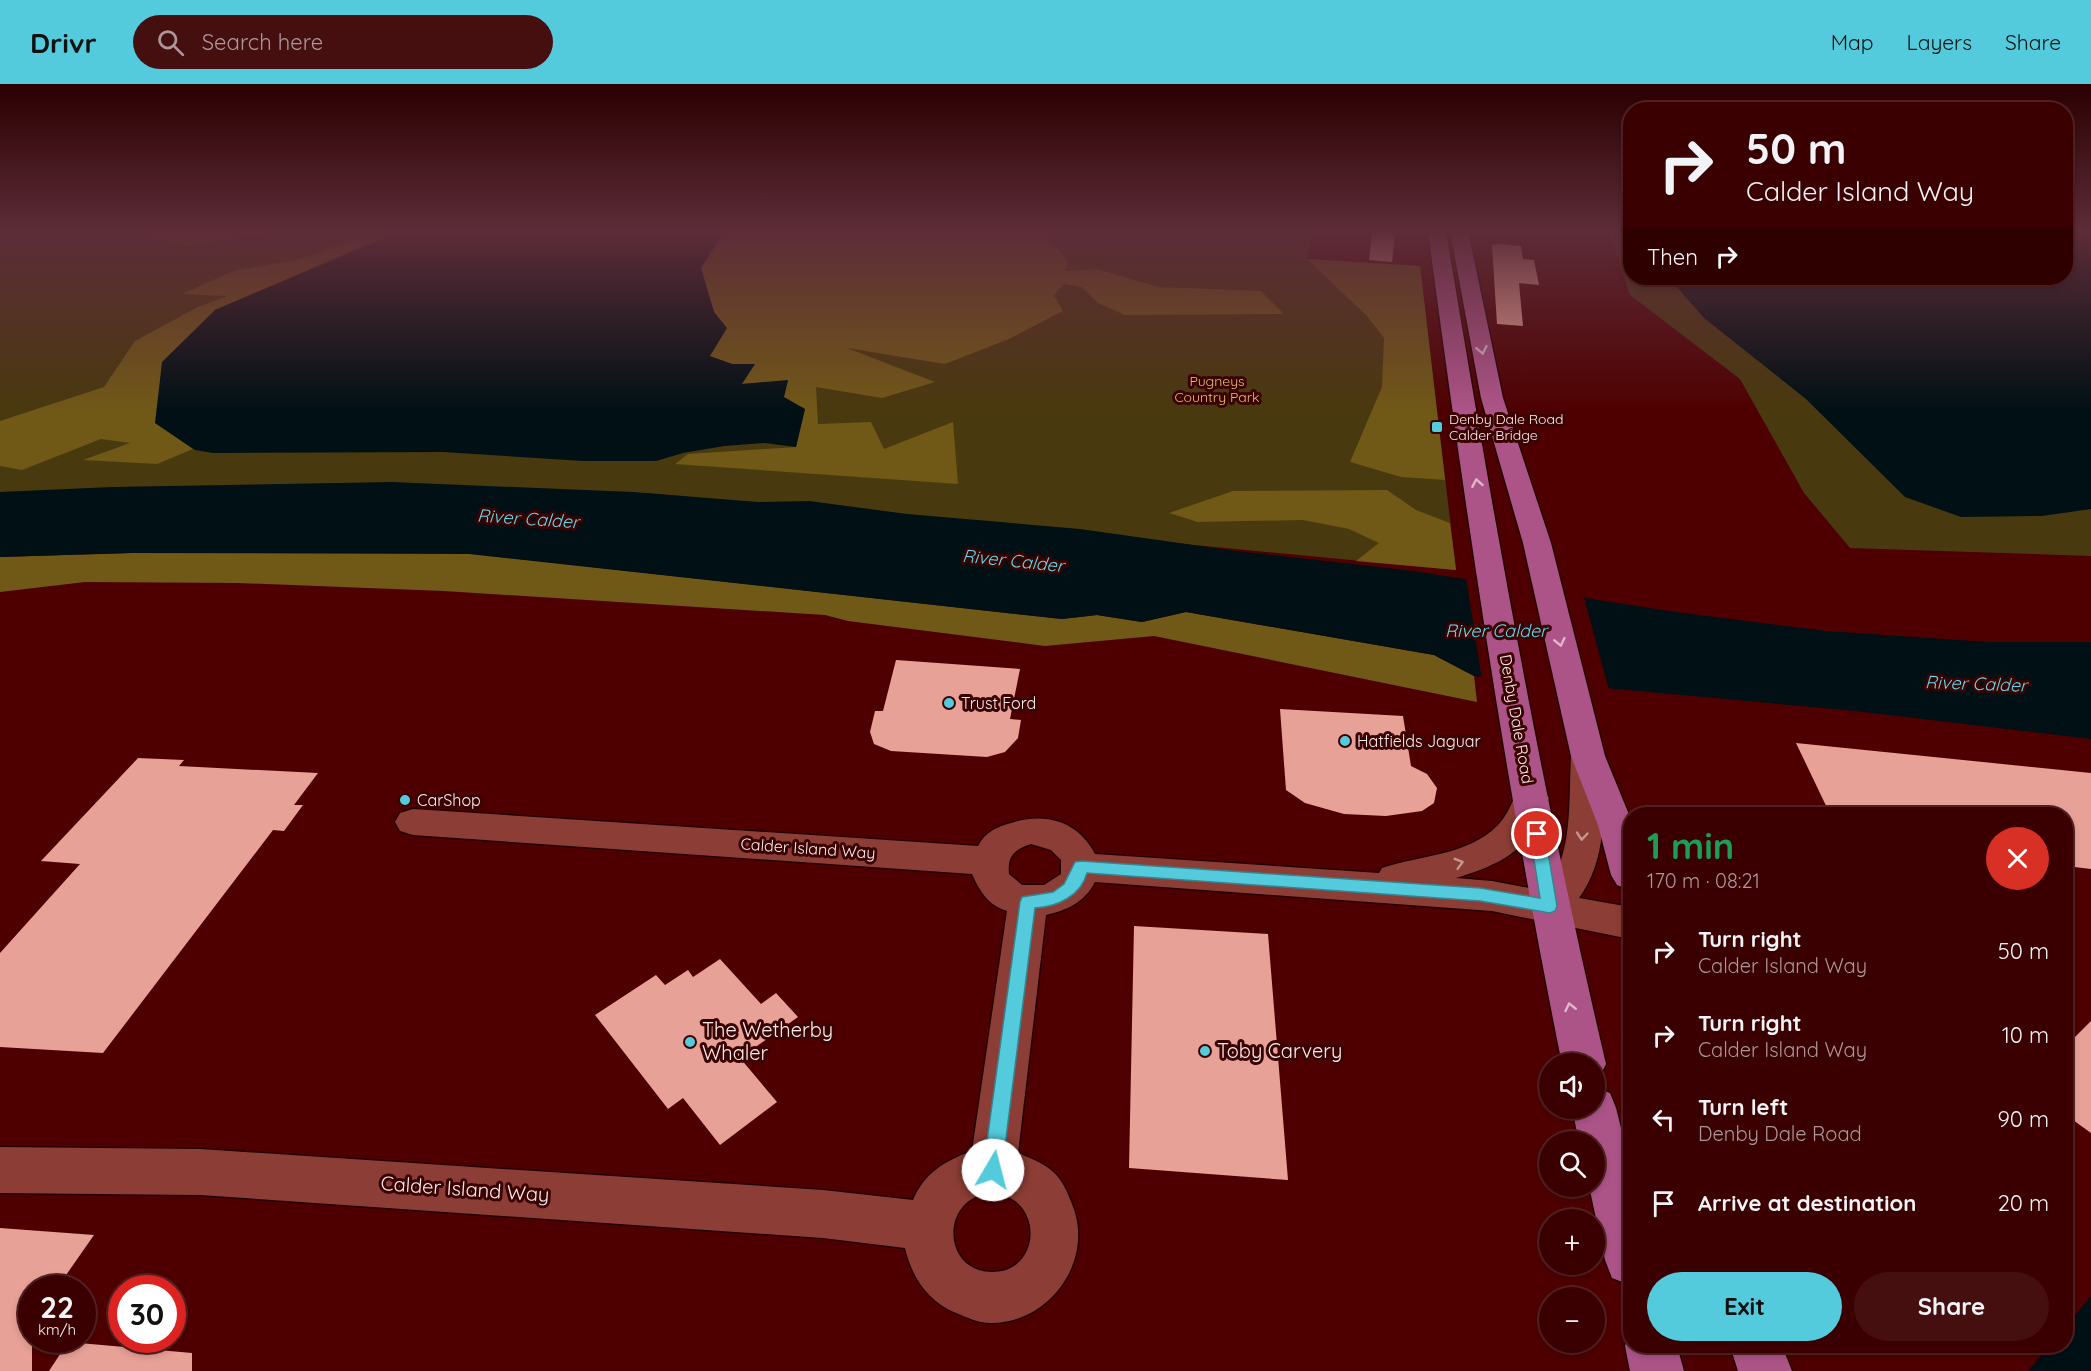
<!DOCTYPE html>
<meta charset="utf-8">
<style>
body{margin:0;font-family:Quicksand,sans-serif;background:#450f10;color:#f1f3f6;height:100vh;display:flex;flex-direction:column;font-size:22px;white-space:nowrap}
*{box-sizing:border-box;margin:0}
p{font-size:20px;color:#ab9799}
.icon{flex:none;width:33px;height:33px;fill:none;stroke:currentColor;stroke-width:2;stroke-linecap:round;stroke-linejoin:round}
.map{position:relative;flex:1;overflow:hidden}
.details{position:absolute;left:1623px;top:723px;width:450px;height:546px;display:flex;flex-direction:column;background:#3a0001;border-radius:24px;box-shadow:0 3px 9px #0003,0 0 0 2px #542223}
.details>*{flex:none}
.guide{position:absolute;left:1623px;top:18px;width:450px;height:183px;border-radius:24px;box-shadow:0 3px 9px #0003,0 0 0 2px #542223;background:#3a0001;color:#f1f3f6;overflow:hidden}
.buttons{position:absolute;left:1539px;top:969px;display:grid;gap:12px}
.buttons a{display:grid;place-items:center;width:66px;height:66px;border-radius:50%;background:#3a0001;box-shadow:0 3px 9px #0003,0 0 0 2px #542223;font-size:30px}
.speed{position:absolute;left:18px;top:1191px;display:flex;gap:12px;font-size:30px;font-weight:700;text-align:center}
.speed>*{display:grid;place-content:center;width:78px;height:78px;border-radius:50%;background:#3a0001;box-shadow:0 3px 9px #0003,0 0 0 2px #542223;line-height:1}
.speed small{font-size:15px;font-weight:400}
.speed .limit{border:9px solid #d22;background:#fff;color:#111}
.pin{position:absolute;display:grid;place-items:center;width:51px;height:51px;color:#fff;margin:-26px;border:3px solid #fff;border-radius:50%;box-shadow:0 2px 6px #0007}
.me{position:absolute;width:66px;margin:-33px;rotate:8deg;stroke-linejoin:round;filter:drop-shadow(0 0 4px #0008)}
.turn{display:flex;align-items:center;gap:21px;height:126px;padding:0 24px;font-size:27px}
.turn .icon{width:78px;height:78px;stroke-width:2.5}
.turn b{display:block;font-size:42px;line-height:51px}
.then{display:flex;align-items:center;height:57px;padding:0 24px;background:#0003;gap:12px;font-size:22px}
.round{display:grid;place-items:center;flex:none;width:63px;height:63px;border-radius:32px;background:#450f10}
.headline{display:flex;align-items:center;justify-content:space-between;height:102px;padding:0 24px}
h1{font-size:36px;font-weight:800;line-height:45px;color:#1e9e55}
.button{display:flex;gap:12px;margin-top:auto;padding:12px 24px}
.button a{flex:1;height:69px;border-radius:36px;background:#53cbdc;color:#111;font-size:24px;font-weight:800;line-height:69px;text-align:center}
.button a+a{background:#450f10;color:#f1f3f6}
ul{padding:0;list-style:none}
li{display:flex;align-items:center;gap:18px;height:84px;padding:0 24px}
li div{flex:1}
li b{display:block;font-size:22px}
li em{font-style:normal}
header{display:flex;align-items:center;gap:36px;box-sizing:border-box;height:84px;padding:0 30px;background:#53cbdc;color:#111}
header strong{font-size:28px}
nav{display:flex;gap:33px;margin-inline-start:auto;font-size:21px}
.search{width:420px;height:54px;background:#450f10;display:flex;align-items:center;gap:15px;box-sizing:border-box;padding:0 21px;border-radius:33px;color:#ab9799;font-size:22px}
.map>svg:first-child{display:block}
.green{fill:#49390e}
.forest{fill:#705817}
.water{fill:#001014}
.pier{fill:#4e0001}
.building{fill:#e8a197}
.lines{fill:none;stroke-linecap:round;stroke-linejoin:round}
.minor-casing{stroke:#240101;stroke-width:3}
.major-casing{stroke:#240101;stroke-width:3}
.minor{fill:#8c3d35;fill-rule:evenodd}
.major{fill:#ac5488;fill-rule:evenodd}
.oneway{stroke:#ddb8ca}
.oneway2{stroke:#c29691}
.route{fill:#53cbdc;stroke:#36848f;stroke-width:1.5}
.poi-dot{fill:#53cbdc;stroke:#3b0202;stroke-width:2}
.labels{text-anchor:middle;stroke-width:6;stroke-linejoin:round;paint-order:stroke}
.far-park-label{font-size:14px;fill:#e5c168;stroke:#3b0202}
.far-poi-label{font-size:14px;fill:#f8eeed;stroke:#3b0202;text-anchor:start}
.poi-label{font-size:16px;fill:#f8eeed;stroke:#3b0202;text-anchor:start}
.street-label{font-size:16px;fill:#f8eeed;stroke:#3b0202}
.water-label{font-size:18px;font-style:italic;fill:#59ddef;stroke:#3b0202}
.near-poi-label{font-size:20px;fill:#f8eeed;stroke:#3b0202;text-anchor:start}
.near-street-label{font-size:20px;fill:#f8eeed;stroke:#3b0202}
</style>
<header>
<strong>Drivr</strong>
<div class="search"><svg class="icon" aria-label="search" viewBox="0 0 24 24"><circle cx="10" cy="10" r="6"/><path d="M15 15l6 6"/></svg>Search here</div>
<nav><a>Map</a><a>Layers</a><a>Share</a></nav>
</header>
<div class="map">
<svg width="2091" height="1287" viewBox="0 0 2091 1287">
<rect width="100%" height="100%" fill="#4e0001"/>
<path class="green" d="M0 147H1313L1307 175 1420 182 1456 486 647 409 0 422Z
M1609 147H1630V194H1671L2091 423V472L1850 464 1804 409 1740 295 1630 211Z"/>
<path class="forest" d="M164 147H283L190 162 134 152Z
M724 147H775L771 150 784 147H1047L1045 150 1068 177 1065 187 1097 185 1158 203 1261 207 1284 230 1125 231 1098 219 1082 203 1064 200 1054 211 1063 227 1009 255 945 280 847 264 935 298 882 314 816 303 818 340 871 338 884 365 953 338 958 400 675 380 688 370 796 363 805 325 783 313 788 297 741 300 754 280H732L709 272 726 244 714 228 701 184Z
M388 151 215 226 155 339 193 365 157 380 83 376 130 359 101 355 22 386 0 382V337L104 303 135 257 198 223 227 212 182 210 233 187 296 176 357 155Z
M1307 175 1420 182 1445 396 1401 393 1350 378 1382 303 1384 254 1367 232Z
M1387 406 1416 426 1450 439 1456 486 1356 477 1379 459 1349 445 1303 436 1198 438 1169 429 1233 407Z
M131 469H465L1062 535 1097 531 1142 538 1186 528 1434 571 1474 592 1477 618 1154 552 1045 562 848 537 825 531 444 507 238 499 85 498 0 508V473Z"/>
<path class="water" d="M401 147H724L701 184 714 228 727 244 710 272 732 280H755L742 300 788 296 784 313 805 325 796 363 765 359 724 362 683 369 656 377H583L443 368 213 369 195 366 155 339 162 278 215 226Z
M2066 147H2091V425L2042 432 1961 433 1905 413 1806 315 1704 234 1669 194H2066Z
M392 398 633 408 758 418 809 417 907 430 1080 445 1236 467 1413 487 1675 528 1826 547 1988 558H2091V655L1855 627 1474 592 1434 571 1186 528 1142 538 1097 531 1062 535 469 470 131 469 0 473V408L112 403Z
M2091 1212V1287H2028L2049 1262H2066V1242Z"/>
<path class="pier" d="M1466 493 1583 510 1610 609 1482 596Z"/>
<path class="building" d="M1372 148 1395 150 1392 178 1369 176Z
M1497 160 1521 162 1523 175 1534 176 1539 201 1519 199 1523 242 1497 240 1492 161Z
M896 576 1020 585 1010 635 1021 636 1018 654 1005 668 987 673 891 667 874 660 870 648 875 627H883Z
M1280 625 1403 632 1411 682 1427 690 1437 704 1434 719 1422 727 1386 732 1344 730 1305 719 1286 706Z
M1796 659 2091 689V785L2066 782V730H1830Z
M138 674 184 676 179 682 318 689 294 721H303L284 747 273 746 103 969 0 963V869L80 780 41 777Z
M1134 842 1268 850 1288 1096 1129 1084Z
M720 875 761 920 776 909 798 933 740 974 777 1018 720 1061 683 1014 668 1025 595 931 656 891 665 901 688 886 693 893Z
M2091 937V1049L2066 1031V962Z
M0 1144 94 1151 57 1204H32V1287H0Z
M68 1258 192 1269V1287H49Z"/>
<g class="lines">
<defs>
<path id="minor" d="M1588 660 1600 664 1605 672C1603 720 1609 773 1579 814L1630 823V855L1492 827 1095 798C1084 819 1067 826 1046 831L1018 1069C1030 1074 1041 1078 1051 1086 1062 1095 1067 1107 1072 1120 1095 1175 1051 1239 991 1239 979 1239 968 1234 956 1229 927 1217 912 1193 905 1164L823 1154 200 1111 0 1109V1063L200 1065 823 1106 913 1116C925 1088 945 1077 972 1067L1007 827C988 821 980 808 972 790L413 751 400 747 395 738 400 729 413 725 978 762C985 748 997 743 1011 739 1045 728 1078 737 1095 770L1379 789 1382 784C1420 771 1468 772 1498 741 1508 731 1512 717 1519 705L1531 701 1543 705 1549 714C1531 764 1506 779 1456 794L1492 797 1540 806C1546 799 1554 792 1558 784 1572 751 1569 707 1571 672L1576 664ZM1031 760 1051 766 1061 776V790L1044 801H1022L1009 790C1007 772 1015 765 1031 760ZM992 1109C1044 1112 1043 1188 992 1188 941 1188 940 1112 992 1109Z"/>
<path id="major" d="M1428 147H1446C1492 426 1541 705 1606 980L1599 994 1594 996V980H1562C1506 704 1465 425 1428 147Z
M1450 147H1468L1503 314 1551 459 1605 672 1630 733V806L1617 801 1611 791 1598 741 1571 672 1523 459 1481 314Z
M1594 1003 1610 1009 1616 1024 1630 1080V1201L1612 1194 1605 1176 1589 1102H1594V1058H1579L1572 1024H1594Z
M1630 1248V1262H1677L1684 1287H1630L1625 1262Z
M1730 1262H1782L1792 1287H1738Z"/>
</defs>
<use href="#minor" class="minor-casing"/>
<use href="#major" class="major-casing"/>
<use href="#minor" class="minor"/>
<use href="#major" class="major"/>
</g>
<defs><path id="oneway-chevron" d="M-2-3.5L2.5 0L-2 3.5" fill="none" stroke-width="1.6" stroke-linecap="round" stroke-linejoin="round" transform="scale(1.5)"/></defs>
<g class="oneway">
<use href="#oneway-chevron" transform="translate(1482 266) rotate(79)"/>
<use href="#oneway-chevron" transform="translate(1477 399) rotate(-100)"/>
<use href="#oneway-chevron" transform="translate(1560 558) rotate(77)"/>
<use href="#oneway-chevron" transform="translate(1570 923) rotate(-103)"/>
</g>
<g class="oneway2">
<use href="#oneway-chevron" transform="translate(1582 752) rotate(95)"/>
<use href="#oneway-chevron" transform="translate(1459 779) rotate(-16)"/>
</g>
<linearGradient id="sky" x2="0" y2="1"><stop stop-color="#2b0001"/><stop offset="0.45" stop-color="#5d2c38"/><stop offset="1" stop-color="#5d2c38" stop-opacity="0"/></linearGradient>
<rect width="2091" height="327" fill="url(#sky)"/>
<path class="route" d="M1537 745 1542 746 1545 750 1557 822 1555 827 1550 829 1480 817 1087 789C1081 812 1057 823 1035 824L1002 1086 999 1092 993 1095 986 1092 983 1086 1020 818 1022 813 1053 808 1064 800 1075 778 1081 777 1480 804 1540 814 1530 750 1532 746Z"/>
<g class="poi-dot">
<rect x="1431" y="337" width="12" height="12" rx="3"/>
<circle cx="949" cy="619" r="6"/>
<circle cx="1345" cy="657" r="6"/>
<circle cx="405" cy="716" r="6"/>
<circle cx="690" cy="958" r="6"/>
<circle cx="1205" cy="967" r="6"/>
</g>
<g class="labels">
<g class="far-park-label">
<text x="1217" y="302">Pugneys<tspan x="1217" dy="16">Country Park</tspan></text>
</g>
<g class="far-poi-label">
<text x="1449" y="340">Denby Dale Road<tspan x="1449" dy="16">Calder Bridge</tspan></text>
</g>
<g class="poi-label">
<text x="961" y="625">Trust Ford</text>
<text x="1357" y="663">Hatfields Jaguar</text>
<text x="417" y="722">CarShop</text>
</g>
<g class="street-label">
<text transform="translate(1517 635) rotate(80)" y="6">Denby Dale Road</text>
<text transform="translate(808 764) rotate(4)" y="6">Calder Island Way</text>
</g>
<g class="water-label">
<text transform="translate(528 435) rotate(4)" y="6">River Calder</text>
<text transform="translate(1013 477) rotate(6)" y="6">River Calder</text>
<text x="1496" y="553">River Calder</text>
<text transform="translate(1976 600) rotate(2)" y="6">River Calder</text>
</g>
<g class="near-poi-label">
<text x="702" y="953">The Wetherby<tspan x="702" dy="23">Whaler</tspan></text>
<text x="1217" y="974">Toby Carvery</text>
</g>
<g class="near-street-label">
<text transform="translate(465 1105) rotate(4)" y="7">Calder Island Way</text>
</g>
</g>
</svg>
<div class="buttons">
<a><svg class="icon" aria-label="sound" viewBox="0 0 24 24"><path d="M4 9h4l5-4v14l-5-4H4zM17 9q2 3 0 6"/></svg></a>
<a><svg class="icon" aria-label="search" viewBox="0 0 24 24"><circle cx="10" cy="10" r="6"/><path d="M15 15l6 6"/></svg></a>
<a>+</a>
<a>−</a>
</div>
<div class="speed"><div>22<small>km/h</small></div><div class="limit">30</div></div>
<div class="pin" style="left:1537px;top:750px;background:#d93025"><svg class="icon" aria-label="arrive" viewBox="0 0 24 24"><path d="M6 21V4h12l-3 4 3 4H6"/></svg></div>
<svg class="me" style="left:993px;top:1086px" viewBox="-20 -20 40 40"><circle r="19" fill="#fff"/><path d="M0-13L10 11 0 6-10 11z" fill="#53cbdc"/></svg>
<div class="guide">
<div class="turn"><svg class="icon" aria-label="right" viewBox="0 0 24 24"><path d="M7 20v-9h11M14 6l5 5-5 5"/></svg><div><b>50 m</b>Calder Island Way</div></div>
<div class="then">Then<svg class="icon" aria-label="right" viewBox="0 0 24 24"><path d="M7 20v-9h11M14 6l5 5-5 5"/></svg></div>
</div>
<section class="details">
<div class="headline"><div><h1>1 min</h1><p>170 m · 08:21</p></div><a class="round" style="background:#d93025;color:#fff"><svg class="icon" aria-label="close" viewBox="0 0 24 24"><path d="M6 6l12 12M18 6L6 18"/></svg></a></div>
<ul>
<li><svg class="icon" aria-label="right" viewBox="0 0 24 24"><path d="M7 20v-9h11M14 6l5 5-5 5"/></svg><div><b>Turn right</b><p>Calder Island Way</p></div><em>50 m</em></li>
<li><svg class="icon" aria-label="right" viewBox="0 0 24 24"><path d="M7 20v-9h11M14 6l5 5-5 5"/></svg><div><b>Turn right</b><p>Calder Island Way</p></div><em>10 m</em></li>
<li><svg class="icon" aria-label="left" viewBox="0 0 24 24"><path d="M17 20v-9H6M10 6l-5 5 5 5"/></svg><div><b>Turn left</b><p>Denby Dale Road</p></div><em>90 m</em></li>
<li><svg class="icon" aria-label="arrive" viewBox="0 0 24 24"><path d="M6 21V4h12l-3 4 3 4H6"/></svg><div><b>Arrive at destination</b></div><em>20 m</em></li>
</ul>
<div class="button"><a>Exit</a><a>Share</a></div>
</section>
</div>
